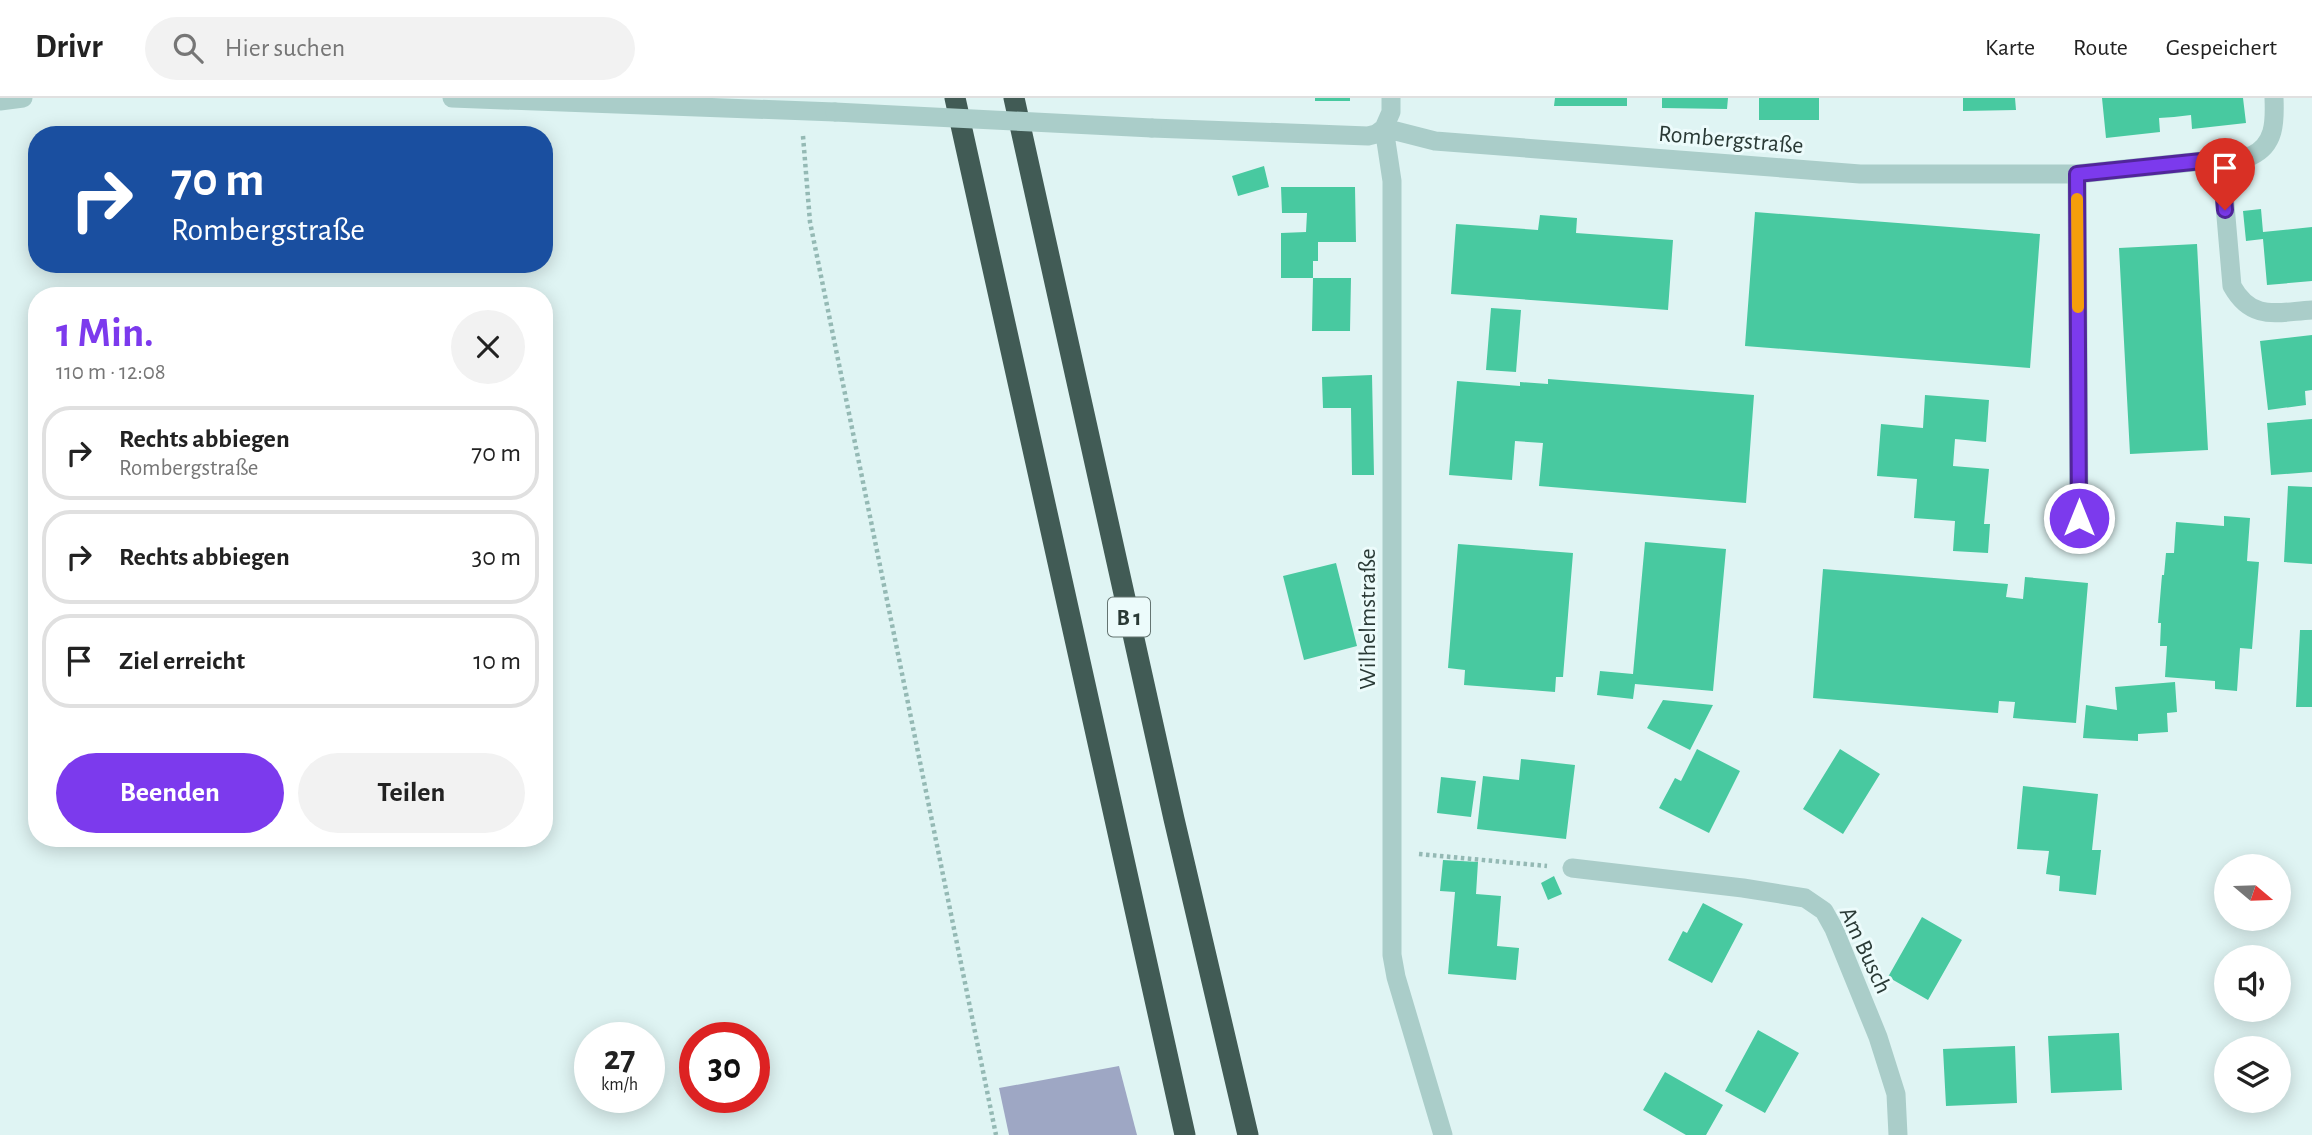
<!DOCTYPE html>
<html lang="de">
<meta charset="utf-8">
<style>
body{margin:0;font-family:"Alegreya Sans",sans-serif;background:#f2f2f2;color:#222;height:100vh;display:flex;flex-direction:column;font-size:26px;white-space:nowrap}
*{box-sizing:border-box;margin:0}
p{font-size:23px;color:#767676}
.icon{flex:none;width:38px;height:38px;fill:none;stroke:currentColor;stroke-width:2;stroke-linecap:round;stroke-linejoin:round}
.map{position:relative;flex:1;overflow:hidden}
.details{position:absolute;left:28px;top:189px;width:525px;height:560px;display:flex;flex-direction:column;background:#fff;border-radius:28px;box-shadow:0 4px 18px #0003}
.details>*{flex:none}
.guide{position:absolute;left:28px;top:28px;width:525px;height:147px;border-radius:28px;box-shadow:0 4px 18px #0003;background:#1a4fa0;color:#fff;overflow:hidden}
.needle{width:46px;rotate:109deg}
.buttons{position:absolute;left:2214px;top:756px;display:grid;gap:14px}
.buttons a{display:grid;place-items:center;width:77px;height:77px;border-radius:50%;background:#fff;box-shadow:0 4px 18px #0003;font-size:35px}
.speed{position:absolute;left:574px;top:924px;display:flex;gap:14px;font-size:35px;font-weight:700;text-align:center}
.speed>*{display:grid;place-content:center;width:91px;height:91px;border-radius:50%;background:#fff;box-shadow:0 4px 18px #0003;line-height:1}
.speed small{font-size:18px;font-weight:400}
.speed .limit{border:10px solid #d22;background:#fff;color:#111}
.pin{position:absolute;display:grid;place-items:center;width:60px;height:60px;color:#fff;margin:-72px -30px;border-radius:50% 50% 50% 0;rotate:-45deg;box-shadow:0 0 7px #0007}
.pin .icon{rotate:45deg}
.me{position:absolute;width:77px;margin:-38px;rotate:0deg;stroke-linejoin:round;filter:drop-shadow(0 0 5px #0008)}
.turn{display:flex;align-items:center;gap:24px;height:147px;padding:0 28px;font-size:32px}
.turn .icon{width:91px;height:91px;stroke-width:2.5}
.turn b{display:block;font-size:49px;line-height:60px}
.round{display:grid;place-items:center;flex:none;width:74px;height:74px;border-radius:37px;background:#f2f2f2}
.head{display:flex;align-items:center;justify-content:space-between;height:119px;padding:0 28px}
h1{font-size:42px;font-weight:700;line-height:52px;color:#7c3aed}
.primary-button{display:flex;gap:14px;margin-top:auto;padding:14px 28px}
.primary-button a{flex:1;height:80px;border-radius:42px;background:#7c3aed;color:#fff;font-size:28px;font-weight:700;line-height:80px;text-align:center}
.primary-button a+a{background:#f2f2f2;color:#222}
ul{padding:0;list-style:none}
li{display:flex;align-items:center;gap:21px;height:94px;margin:0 14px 10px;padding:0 14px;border:4px solid #e0e0e0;border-radius:28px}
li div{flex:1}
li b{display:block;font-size:26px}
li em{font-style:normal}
header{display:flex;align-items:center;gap:42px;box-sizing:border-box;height:98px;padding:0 35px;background:#fff;border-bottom:2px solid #e0e0e0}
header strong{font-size:33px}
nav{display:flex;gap:38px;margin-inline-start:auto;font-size:24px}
.search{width:490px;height:63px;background:#f2f2f2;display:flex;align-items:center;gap:18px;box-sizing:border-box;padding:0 24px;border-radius:38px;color:#767676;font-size:26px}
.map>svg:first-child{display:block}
.green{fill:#9ea7c4}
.building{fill:#48c9a0}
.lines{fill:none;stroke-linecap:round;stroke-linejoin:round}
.path{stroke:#94b9b4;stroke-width:4.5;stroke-dasharray:3.5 3.5;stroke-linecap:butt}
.minor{stroke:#aacdc9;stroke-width:19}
.motorway{stroke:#415b55;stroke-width:21}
.minor-bridge{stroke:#aacdc9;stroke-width:19}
.route-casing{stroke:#51269a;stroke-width:18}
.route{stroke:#7c3aed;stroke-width:12}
.slow{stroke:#f59e0b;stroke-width:12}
.labels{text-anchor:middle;stroke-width:6;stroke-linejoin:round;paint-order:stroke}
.shield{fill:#ecfbfb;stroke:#647471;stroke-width:2}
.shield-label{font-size:23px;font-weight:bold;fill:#2a3a36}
.street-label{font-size:24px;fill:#2a3a36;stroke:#ecfbfb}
</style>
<header>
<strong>Drivr</strong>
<div class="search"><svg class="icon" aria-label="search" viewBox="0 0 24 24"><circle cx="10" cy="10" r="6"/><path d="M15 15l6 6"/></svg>Hier suchen</div>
<nav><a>Karte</a><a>Route</a><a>Gespeichert</a></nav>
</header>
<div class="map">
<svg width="2312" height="1037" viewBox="0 0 2312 1037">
<rect width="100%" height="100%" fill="#dff4f3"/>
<path class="green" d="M1119 968 1137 1037H1009L999 990Z"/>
<path class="building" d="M1315 0H1350V3H1315Z
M1555 0H1627V8H1554Z
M1662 0H1728L1727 11 1662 10Z
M1759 0H1819V22H1759Z
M1963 0H2015L2016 12 1963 13Z
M2102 0H2243L2246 25 2192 31 2191 17 2174 19 2159 20 2160 34 2106 40Z
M1264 68 1269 89 1238 98 1232 78Z
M1281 89H1355L1356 144H1318V163H1313V180H1281V135L1306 134 1307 115H1282Z
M2261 111 2263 134 2312 129V183L2267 187 2263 141 2246 143 2243 113Z
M1755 114 2040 136 2030 270 1745 248Z
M1540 117 1577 120 1576 135 1673 142 1668 212 1451 196 1456 126 1538 132Z
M2197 146 2208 352 2130 356 2119 150Z
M1313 180H1351L1350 233H1312Z
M1491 210 1521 212 1516 274 1486 272Z
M2312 237V292L2305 293 2306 307 2268 312 2260 243Z
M1372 277 1374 377H1352L1351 310H1323L1322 279Z
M1548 281 1754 297 1746 405 1539 388 1543 345 1515 343 1512 382 1449 377 1457 283 1520 288V284L1548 286Z
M1925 297 1989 302 1986 344 1955 341 1953 368 1989 371 1984 426H1990L1988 455 1953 453 1955 423 1914 420 1917 381 1877 378 1881 326 1923 330Z
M2312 321V374L2271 377 2267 325Z
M2288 388 2312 389V466L2284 464Z
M2224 418 2250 420 2247 463 2259 464 2252 551 2240 550 2237 593 2215 591V583L2165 579 2167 548H2160L2161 525H2158L2162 477H2164L2166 455H2174L2176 424 2224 428Z
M1645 444 1726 451 1713 593 1635 586 1633 601 1597 597 1600 573 1633 576Z
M1458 446 1573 455 1563 579H1556L1555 594 1464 587 1465 572 1448 570Z
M1336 465 1357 548 1304 562 1283 478Z
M1823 471 2008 486 2006 499 2023 501 2025 479 2088 485 2076 625 2013 620 2015 604 1999 603 1998 615 1813 600Z
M2300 532H2312V609H2296Z
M2175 584 2177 614 2167 615 2168 634 2138 636V643L2083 640 2086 607 2117 612 2115 589Z
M1663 602 1713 607 1690 652 1647 630Z
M1697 651 1740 673 1709 735 1659 710 1675 680 1681 683Z
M1840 651 1880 676 1843 736 1803 711Z
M1521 661 1575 667 1566 741 1477 731 1483 678 1519 682Z
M1441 679 1476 683 1471 719 1437 715Z
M2023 688 2098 696 2092 752H2101L2096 797 2059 793 2060 778 2046 776 2049 753 2017 751Z
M1443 762 1478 764 1476 796 1501 798 1497 848 1519 850 1516 882 1448 876 1455 794 1440 793Z
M1554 778 1562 796 1548 802 1541 785Z
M1703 805 1743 826 1712 885 1668 862 1683 833 1687 835Z
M1922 819 1962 842 1928 902 1888 879Z
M1758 932 1799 955 1765 1015 1725 993Z
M2119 935 2122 992 2051 995 2048 938Z
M2015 948 2017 1005 1946 1008 1943 951Z
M1665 974 1723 1007 1706 1037H1686L1643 1012Z"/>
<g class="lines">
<path class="path" d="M803 38 810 124 996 1037
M1419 756 1547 768"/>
<path class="minor" d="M452 0 835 14
M1391 0V14L1384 30 1392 83V857L1396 879 1443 1037
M0 3 23 0
M1152 30 1368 38 1376 36 1384 30
M1384 30 1435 43 1860 76H2077L2079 420
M2221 61 2232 188C2252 224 2277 214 2312 212
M2077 76 2251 58C2275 47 2275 24 2274 0
M1572 770 1743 790 1805 800 1824 813 1834 831 1878 939 1896 996 1898 1037"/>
<path class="motorway" d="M955 0 1185 1037
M1014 0 1174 721 1248 1037"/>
<path class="minor-bridge" d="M835 14 1152 30"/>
</g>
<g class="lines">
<defs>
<path id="route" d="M2079 420 2077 76 2221 61 2225 112"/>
</defs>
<use href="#route" class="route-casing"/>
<use href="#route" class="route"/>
<path class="slow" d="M2077 101 2078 209"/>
</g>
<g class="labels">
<rect class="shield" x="1108" y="499.5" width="42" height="39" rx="5"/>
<g class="shield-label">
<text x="1129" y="527">B 1</text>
</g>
<g class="street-label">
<text transform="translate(1731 41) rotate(5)" y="8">Rombergstraße</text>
<text transform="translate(1367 521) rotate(-90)" y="8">Wilhelmstraße</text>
<text transform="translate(1866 852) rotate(65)" y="8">Am Busch</text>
</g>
</g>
</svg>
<div class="buttons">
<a><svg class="needle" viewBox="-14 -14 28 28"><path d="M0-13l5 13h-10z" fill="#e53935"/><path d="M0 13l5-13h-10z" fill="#767676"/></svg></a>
<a><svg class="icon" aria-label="sound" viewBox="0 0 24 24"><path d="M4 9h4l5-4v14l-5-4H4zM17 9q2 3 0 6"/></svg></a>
<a><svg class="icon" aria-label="layers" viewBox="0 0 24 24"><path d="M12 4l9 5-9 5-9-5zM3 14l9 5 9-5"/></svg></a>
</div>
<div class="speed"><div>27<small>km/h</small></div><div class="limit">30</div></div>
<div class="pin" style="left:2225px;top:112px;background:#d93025"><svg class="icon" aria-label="arrive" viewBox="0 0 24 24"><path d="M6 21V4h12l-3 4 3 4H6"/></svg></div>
<svg class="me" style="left:2079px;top:420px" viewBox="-20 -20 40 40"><circle r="17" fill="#7c3aed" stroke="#fff" stroke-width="3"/><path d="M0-11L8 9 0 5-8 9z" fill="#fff"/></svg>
<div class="guide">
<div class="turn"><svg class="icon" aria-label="right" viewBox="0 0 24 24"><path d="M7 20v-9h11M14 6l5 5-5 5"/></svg><div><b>70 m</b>Rombergstraße</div></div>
</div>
<section class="details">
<div class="head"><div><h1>1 Min.</h1><p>110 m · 12:08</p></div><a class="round"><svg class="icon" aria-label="close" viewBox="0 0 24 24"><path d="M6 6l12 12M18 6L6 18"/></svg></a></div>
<ul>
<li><svg class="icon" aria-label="right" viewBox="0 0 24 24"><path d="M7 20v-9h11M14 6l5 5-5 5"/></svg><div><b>Rechts abbiegen</b><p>Rombergstraße</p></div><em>70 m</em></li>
<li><svg class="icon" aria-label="right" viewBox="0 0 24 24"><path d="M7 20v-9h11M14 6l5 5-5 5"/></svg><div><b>Rechts abbiegen</b></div><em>30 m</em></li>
<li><svg class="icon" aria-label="arrive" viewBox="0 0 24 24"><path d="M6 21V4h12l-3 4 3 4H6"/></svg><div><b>Ziel erreicht</b></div><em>10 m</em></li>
</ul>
<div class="primary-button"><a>Beenden</a><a>Teilen</a></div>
</section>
</div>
